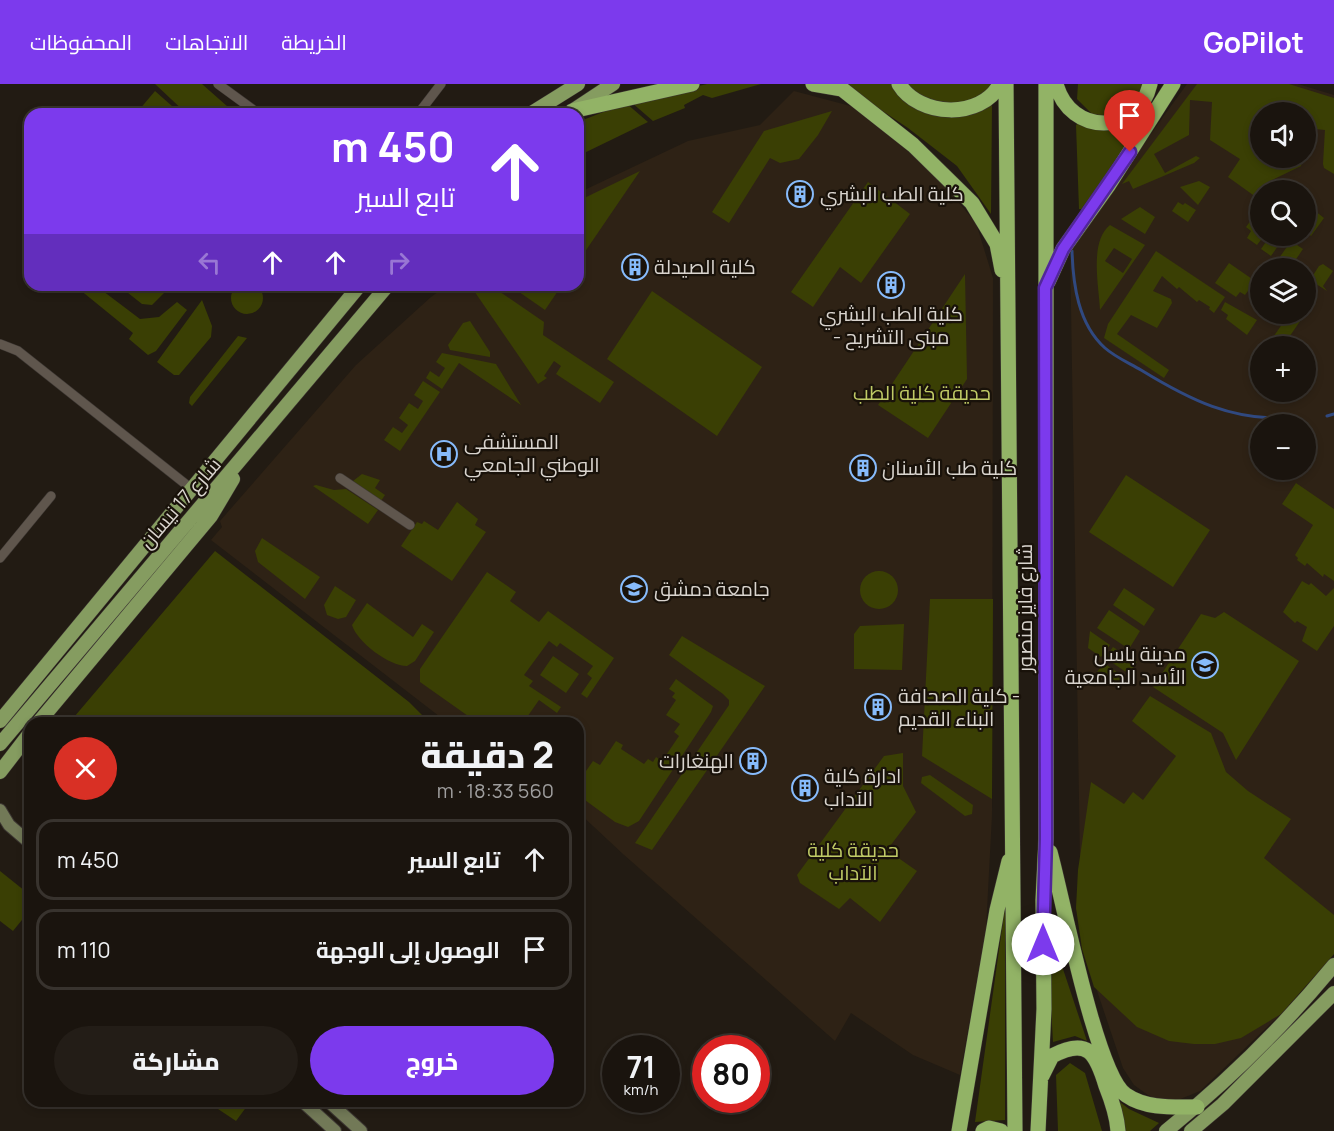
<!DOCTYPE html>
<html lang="ar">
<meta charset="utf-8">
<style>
body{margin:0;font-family:Manrope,Cairo,sans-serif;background:#231d17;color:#f1f3f6;direction:rtl;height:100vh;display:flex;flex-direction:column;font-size:22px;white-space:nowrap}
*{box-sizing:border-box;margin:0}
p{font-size:20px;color:#9f9e9e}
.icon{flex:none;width:33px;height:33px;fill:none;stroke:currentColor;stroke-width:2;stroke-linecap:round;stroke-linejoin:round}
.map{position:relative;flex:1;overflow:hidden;direction:ltr}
.side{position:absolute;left:24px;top:633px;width:560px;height:390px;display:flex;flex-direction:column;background:#1a140e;border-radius:18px;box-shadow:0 3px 9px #0003,0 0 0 2px #38332e;direction:rtl}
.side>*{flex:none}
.guide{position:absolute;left:24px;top:24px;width:560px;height:183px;border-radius:18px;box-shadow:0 3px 9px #0003,0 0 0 2px #38332e;direction:rtl;background:#7c3aed;color:#fff;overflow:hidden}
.fabs{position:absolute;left:1250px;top:18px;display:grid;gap:12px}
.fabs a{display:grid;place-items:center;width:66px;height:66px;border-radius:50%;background:#1a140e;box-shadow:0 3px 9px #0003,0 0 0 2px #38332e;font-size:30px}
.speed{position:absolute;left:602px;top:951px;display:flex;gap:12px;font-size:30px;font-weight:700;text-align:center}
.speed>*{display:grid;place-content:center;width:78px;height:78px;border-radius:50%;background:#1a140e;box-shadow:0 3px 9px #0003,0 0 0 2px #38332e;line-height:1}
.speed small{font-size:15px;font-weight:400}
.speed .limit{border:9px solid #d22;background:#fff;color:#111}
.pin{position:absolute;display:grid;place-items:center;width:51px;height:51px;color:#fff;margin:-62px -26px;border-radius:50% 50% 50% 0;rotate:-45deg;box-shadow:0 0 6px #0007}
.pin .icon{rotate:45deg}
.me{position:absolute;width:66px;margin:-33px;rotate:0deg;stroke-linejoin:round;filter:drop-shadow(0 0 4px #0008)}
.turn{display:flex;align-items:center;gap:21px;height:126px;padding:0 30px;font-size:27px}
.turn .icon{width:78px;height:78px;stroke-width:2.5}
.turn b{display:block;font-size:42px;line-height:51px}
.lanes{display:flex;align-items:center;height:57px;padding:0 30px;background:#0003;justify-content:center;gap:30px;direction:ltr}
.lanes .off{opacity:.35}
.round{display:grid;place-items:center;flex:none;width:63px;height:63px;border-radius:32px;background:#231d17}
.summary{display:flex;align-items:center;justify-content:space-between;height:102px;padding:0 30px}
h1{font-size:36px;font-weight:800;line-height:45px}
.action{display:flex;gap:12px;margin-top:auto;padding:12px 30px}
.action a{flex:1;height:69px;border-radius:36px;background:#7c3aed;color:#fff;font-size:24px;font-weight:800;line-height:69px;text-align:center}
.action a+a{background:#231d17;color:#f1f3f6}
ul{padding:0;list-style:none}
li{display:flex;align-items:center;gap:18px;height:81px;margin:0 12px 9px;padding:0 18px;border:3px solid #38332e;border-radius:18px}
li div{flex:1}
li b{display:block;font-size:22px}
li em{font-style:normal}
header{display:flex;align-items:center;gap:36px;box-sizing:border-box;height:84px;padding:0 30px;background:#7c3aed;color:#fff}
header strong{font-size:28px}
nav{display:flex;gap:33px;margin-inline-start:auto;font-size:21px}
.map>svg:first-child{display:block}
.built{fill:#2e2215;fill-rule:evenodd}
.green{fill:#3a3f04;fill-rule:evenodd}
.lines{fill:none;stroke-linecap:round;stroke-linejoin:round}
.stream{stroke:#304980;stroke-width:3}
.minor-casing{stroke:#3d3733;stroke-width:10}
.secondary-casing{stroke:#3d3733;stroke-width:14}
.primary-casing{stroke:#3d3733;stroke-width:15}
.trunk-casing{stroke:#3d3733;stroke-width:16}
.minor{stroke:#5f564d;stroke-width:9}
.secondary{stroke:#727957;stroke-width:12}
.primary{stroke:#859c60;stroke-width:14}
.trunk{stroke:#92b366;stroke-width:15}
.route-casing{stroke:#51269a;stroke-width:15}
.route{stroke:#7c3aed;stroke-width:10}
.labels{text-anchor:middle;stroke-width:4.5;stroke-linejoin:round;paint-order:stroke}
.poi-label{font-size:20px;fill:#d9d4ce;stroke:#19120a;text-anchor:start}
.park-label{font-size:20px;fill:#c0cb66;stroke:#19120a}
.street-label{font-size:20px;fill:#d9d4ce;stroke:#19120a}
</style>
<header>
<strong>GoPilot</strong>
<nav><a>الخريطة</a><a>الاتجاهات</a><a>المحفوظات</a></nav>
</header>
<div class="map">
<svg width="1334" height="1047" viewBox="0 0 1334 1047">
<rect width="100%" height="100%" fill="#221b13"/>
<path class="built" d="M1187 0H1298L1334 11V870L1281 930 1200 1007 1178 1016 1157 1015 1148 1011 1134 1001 1123 984 1088 880 1076 824 1080 777 1070 161ZM1260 28H1305V74H1260ZM1260 106H1305V152H1260ZM1260 184H1305V230H1260ZM1260 262H1305V308H1260ZM1260 340H1305V386H1260Z
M794 7 858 24 930 85 976 139 993 194 992 731 986 845 960 991 913 971 851 929 835 957 623 770 578 728V639H448L211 456 222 443 220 437 356 281 431 213 448 201H578V109L688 57 760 41Z"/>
<path class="green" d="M155 0H202L236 30H187Z
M707 0H761L712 14 703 11 684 21 685 24 653 37 631 18Z
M842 0H892L900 11 982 26 992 21 991 130 957 82 908 44Z
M906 0H993C979 17 951 25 929 17 921 15 912 5 906 0Z
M1078 0H1158L1153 14 1136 32H1094L1077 15Z
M1197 0H1289L1334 14V90L1324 84 1323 80 1325 46 1305 44V28H1260V74H1303L1301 82 1268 98 1267 106H1260V116L1228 93 1240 75 1210 56 1212 18 1190 16 1189 51 1154 70 1165 89 1196 72 1200 74 1194 79 1133 105 1129 97 1122 100Z
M155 7 181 30H144L139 26Z
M626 19 648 38 578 72V38Z
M832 27 818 51 799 75 780 79 770 74 729 139 712 128 764 47Z
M1082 36 1115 48 1141 45 1088 126 1079 125 1076 41Z
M640 87 578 178V117Z
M1199 97 1210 103 1198 121 1180 103Z
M868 98 910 130 861 199 840 183 813 223 791 208Z
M1178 118 1183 121 1185 119 1196 126 1188 138 1172 127Z
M1305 119 1324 134 1311 152 1305 148Z
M1140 123 1155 133 1145 150 1121 135Z
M1254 132 1260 136V152H1264L1257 161 1247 154 1251 147 1246 143Z
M1110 141 1145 161 1100 226C1099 202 1089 158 1110 141ZM1114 164 1132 175 1123 189 1105 177Z
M1270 152H1285L1271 172 1261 165Z
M1291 157 1303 165 1290 184H1281V180L1277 177Z
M1156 167 1225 213 1214 229 1209 225 1210 223 1199 216 1197 218 1179 203 1177 205 1162 192 1153 207 1171 215 1172 219 1157 244 1131 231 1117 250 1169 286 1164 294 1104 254 1108 240Z
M1229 179 1255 197 1245 211 1240 208 1236 213 1215 199Z
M1323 180 1333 187 1323 202 1327 207 1310 196 1319 182Z
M965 190 967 295 928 354 878 321Z
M231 214a16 16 0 1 1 32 0a16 16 0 1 1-32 0Z
M74 201H95L140 235 159 233 177 218 187 226 156 267 148 271 129 255 133 249Z
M118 201H172L152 221 142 220Z
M470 201H490L544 238 543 251 614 298 600 319 556 290 561 282 554 277 544 292 547 294 538 300Z
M509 201H562L545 226Z
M1305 206 1316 214 1283 262H1267L1289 230H1305Z
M652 207 762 283 717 352 607 275Z
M202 216 212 242 211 253 179 291H174L157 278Z
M1225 218 1257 236 1247 251 1226 235 1228 231 1221 226Z
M470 237 490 268V273L450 266 448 261 463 239Z
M238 252 247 254 192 322 189 319 190 313Z
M442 269 496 280 521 321 459 279 442 305 426 294 430 287 439 293 445 284 436 278Z
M423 297 440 308 400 367 384 356 393 343 402 349 408 341 399 334 409 319 418 325 423 317 414 311Z
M362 390 380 396 375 404 385 411 381 417 353 397Z
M1126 391 1210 446 1173 503 1089 448Z
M1296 399 1334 425V497L1324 490 1323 493 1307 479 1305 482 1297 476 1298 474 1295 471 1313 441 1282 420Z
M316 401 334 406 346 405 378 426 368 440 313 402Z
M457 418 478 435 475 441 486 448 452 497 401 462 417 438 422 440 424 437 438 446Z
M262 454 320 493 305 515 258 478 255 467Z
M215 467 409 618 430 639H69Z
M860 506a19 19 0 1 1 38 0a19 19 0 1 1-38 0Z
M487 488 516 508 510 517 539 538 548 527 614 574 587 614 581 610 592 594 587 590 593 582 560 559 557 563 549 557 524 591 533 597 529 602 561 623 557 629 539 616 523 639H478L420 598V585Z
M1302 497 1309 501 1311 499 1326 512 1334 504V542L1317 567 1302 557 1307 543 1297 537 1295 539 1283 528Z
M335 502 356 516 346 533 338 535 327 531 324 521Z
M1124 504 1155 525 1144 542 1113 521Z
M930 515H993L992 715 922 672Z
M367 519 413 553 422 540 434 548 415 577 407 582C389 582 357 558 352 541Z
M1109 526 1140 547 1129 565 1097 544Z
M1224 528 1299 577 1236 676 1223 649 1153 603 1201 530 1215 534Z
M904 540 902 586 854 585V550L860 542Z
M1090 547 1110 561 1101 573 1088 564Z
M682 552 765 602 652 766 635 759 729 621V616L723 610 669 571Z
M1113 563 1137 578 1129 590 1105 574Z
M553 572 579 590 566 609 540 591Z
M1104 579 1124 593 1117 603 1097 588Z
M676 595 713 622 711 628 639 737 628 743 615 738 578 711V682L586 687 593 677 600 681 616 657 623 661 621 665 644 680 648 675 653 678 656 673 662 677 679 652 674 648 680 640 666 631 676 616 672 613 675 609 669 605Z
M1150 612 1211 649 1226 688 1248 707 1291 735 1264 774 1334 831V870L1281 930 1241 954 1215 960H1194L1169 957 1137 943 1094 903 1082 865 1076 824 1078 786 1091 698 1124 720 1133 708 1143 716 1176 672 1132 637Z
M903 669V702L916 728 887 766 917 787 880 838 850 814 839 825 800 799 797 791 884 672Z
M930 691 973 721 972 730 965 732 921 699 922 693Z
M0 787 30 811V826L13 847 0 837Z
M1005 823V1036L975 1038Z
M1046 834 1087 957 1075 952 1053 958Z
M1070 979 1085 989 1102 1047H1058L1056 991Z
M1116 1015 1129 1025 1159 1039 1150 1047H1123Z
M215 1017H249L250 1018 236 1037 212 1021Z"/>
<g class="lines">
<path class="stream" d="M1072 167C1073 200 1078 240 1105 264 1115 273 1129 279 1141 286 1190 316 1232 337 1291 334
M1327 332 1334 330"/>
<defs>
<path id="minor" d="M218 0 259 30
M418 30 441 0
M0 260 18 267 193 406
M340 394 410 441
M0 474 51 412"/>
<path id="secondary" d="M0 726 9 741 30 759
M302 1017 335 1047
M328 1017 361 1047"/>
<path id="primary" d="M575 25 613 0
M530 30 578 0
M0 637 360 201
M38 639 211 432 233 395
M0 660 388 201
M0 688 30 649
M1166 1047C1227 998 1284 942 1334 881
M1191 1047 1223 1020 1334 909"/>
<path id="trunk" d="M813 0 842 5 913 61 972 119 997 160 1002 186
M899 0C919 33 981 36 1000 0
M1006 0 1015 1047
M1056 0C1070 52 1138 52 1150 0
M572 27 692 0
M1048 198 1063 165 1108 102 1173 0
M1050 768C1062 810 1096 991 1126 1011 1146 1025 1173 1023 1197 1023
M1042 992 1052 972C1088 953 1096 969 1106 1002 1112 1017 1117 1031 1118 1047
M959 1047 997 826 1009 777
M983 1047 989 1044 1001 1047
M1038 1047 1044 925 1043 816 1046 755V0"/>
</defs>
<use href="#minor" class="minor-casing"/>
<use href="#secondary" class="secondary-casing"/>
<use href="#primary" class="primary-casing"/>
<use href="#trunk" class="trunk-casing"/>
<use href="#minor" class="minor"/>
<use href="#secondary" class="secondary"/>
<use href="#primary" class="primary"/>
<use href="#trunk" class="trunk"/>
</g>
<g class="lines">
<defs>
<path id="route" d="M1043 860 1046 755 1045 204 1063 165 1130 68"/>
</defs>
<use href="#route" class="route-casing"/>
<use href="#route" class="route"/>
</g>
<defs>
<symbol id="building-ring" viewBox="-11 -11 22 22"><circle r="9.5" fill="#19120a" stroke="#87bbfb" stroke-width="1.5"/><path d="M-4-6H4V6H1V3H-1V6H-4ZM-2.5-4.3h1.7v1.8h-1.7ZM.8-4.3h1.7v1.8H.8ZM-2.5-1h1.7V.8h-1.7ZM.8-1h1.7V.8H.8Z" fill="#87bbfb"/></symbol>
<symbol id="hospital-ring" viewBox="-11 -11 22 22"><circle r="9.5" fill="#19120a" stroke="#87bbfb" stroke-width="1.5"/><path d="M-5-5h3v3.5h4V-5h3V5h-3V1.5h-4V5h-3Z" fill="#87bbfb"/></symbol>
<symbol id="university-ring" viewBox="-11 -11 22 22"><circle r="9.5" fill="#19120a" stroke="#87bbfb" stroke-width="1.5"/><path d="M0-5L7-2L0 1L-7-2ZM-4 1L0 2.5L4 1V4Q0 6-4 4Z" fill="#87bbfb"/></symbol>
</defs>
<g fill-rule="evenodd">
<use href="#building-ring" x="785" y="95" width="30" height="30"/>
<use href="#building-ring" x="620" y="168" width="30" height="30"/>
<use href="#building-ring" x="876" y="186" width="30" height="30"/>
<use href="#hospital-ring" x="429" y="355" width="30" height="30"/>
<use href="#building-ring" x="848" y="369" width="30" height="30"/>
<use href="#university-ring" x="619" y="490" width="30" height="30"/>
<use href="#university-ring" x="1190" y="566" width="30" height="30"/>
<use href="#building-ring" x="863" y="608" width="30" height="30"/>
<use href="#building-ring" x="738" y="662" width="30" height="30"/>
<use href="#building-ring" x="790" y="689" width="30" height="30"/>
</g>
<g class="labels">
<g class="poi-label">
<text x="820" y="117">كلية الطب البشري</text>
<text x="654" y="190">كلية الصيدلة</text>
<text x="891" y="237" text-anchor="middle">كلية الطب البشري<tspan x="891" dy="23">- مبنى التشريح</tspan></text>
<text x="464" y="365">المستشفى<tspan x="464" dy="23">الوطني الجامعي</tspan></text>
<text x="882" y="391">كلية طب الأسنان</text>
<text x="654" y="512">جامعة دمشق</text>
<text x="1186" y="577" text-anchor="end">مدينة باسل<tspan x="1186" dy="23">الأسد الجامعية</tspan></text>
<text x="898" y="619">كلية الصحافة -<tspan x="898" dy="23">البناء القديم</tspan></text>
<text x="734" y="684" text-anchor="end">الهنغارات</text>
<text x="824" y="699">ادارة كلية<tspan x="824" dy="23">الآداب</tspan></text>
</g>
<g class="park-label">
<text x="922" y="316">حديقة كلية الطب</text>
<text x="853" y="773">حديقة كلية<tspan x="853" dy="23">الآداب</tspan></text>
</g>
<g class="street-label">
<text transform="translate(180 419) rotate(-49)" y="7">شارع 17 نيسان</text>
<text transform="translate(1025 524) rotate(-90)" y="7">شارع فايز منصور</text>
</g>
</g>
</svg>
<div class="fabs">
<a><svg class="icon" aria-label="sound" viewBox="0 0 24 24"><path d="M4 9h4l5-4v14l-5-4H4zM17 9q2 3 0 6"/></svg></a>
<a><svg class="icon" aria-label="search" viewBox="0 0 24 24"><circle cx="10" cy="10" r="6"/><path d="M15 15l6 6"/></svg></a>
<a><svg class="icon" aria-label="layers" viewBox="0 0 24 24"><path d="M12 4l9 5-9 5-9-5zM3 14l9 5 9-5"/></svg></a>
<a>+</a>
<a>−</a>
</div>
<div class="speed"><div>71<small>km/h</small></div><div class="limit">80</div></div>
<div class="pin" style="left:1130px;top:68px;background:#d93025"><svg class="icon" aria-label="arrive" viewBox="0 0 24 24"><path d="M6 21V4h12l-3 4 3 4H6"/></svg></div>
<svg class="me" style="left:1043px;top:860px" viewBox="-20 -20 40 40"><circle r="19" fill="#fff"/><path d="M0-13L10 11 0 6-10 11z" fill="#7c3aed"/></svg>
<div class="guide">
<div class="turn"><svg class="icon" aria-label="ahead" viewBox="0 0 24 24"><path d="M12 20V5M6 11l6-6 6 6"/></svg><div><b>450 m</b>تابع السير</div></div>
<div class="lanes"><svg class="icon off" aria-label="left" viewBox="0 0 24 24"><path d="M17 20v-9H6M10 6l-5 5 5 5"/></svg><svg class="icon" aria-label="ahead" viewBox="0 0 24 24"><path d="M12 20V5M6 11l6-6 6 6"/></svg><svg class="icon" aria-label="ahead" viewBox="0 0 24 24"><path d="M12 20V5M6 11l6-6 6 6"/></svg><svg class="icon off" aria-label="right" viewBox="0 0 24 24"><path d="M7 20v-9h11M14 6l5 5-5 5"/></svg></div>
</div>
<section class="side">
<div class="summary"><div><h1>2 دقيقة</h1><p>560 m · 18:33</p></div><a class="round" style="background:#d93025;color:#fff"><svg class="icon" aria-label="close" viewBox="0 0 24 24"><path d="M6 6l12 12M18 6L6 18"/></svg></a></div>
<ul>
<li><svg class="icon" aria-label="ahead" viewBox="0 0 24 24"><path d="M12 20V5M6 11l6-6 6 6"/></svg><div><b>تابع السير</b></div><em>450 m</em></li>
<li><svg class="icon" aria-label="arrive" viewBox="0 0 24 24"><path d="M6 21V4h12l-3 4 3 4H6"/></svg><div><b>الوصول إلى الوجهة</b></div><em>110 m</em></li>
</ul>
<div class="action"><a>خروج</a><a>مشاركة</a></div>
</section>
</div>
